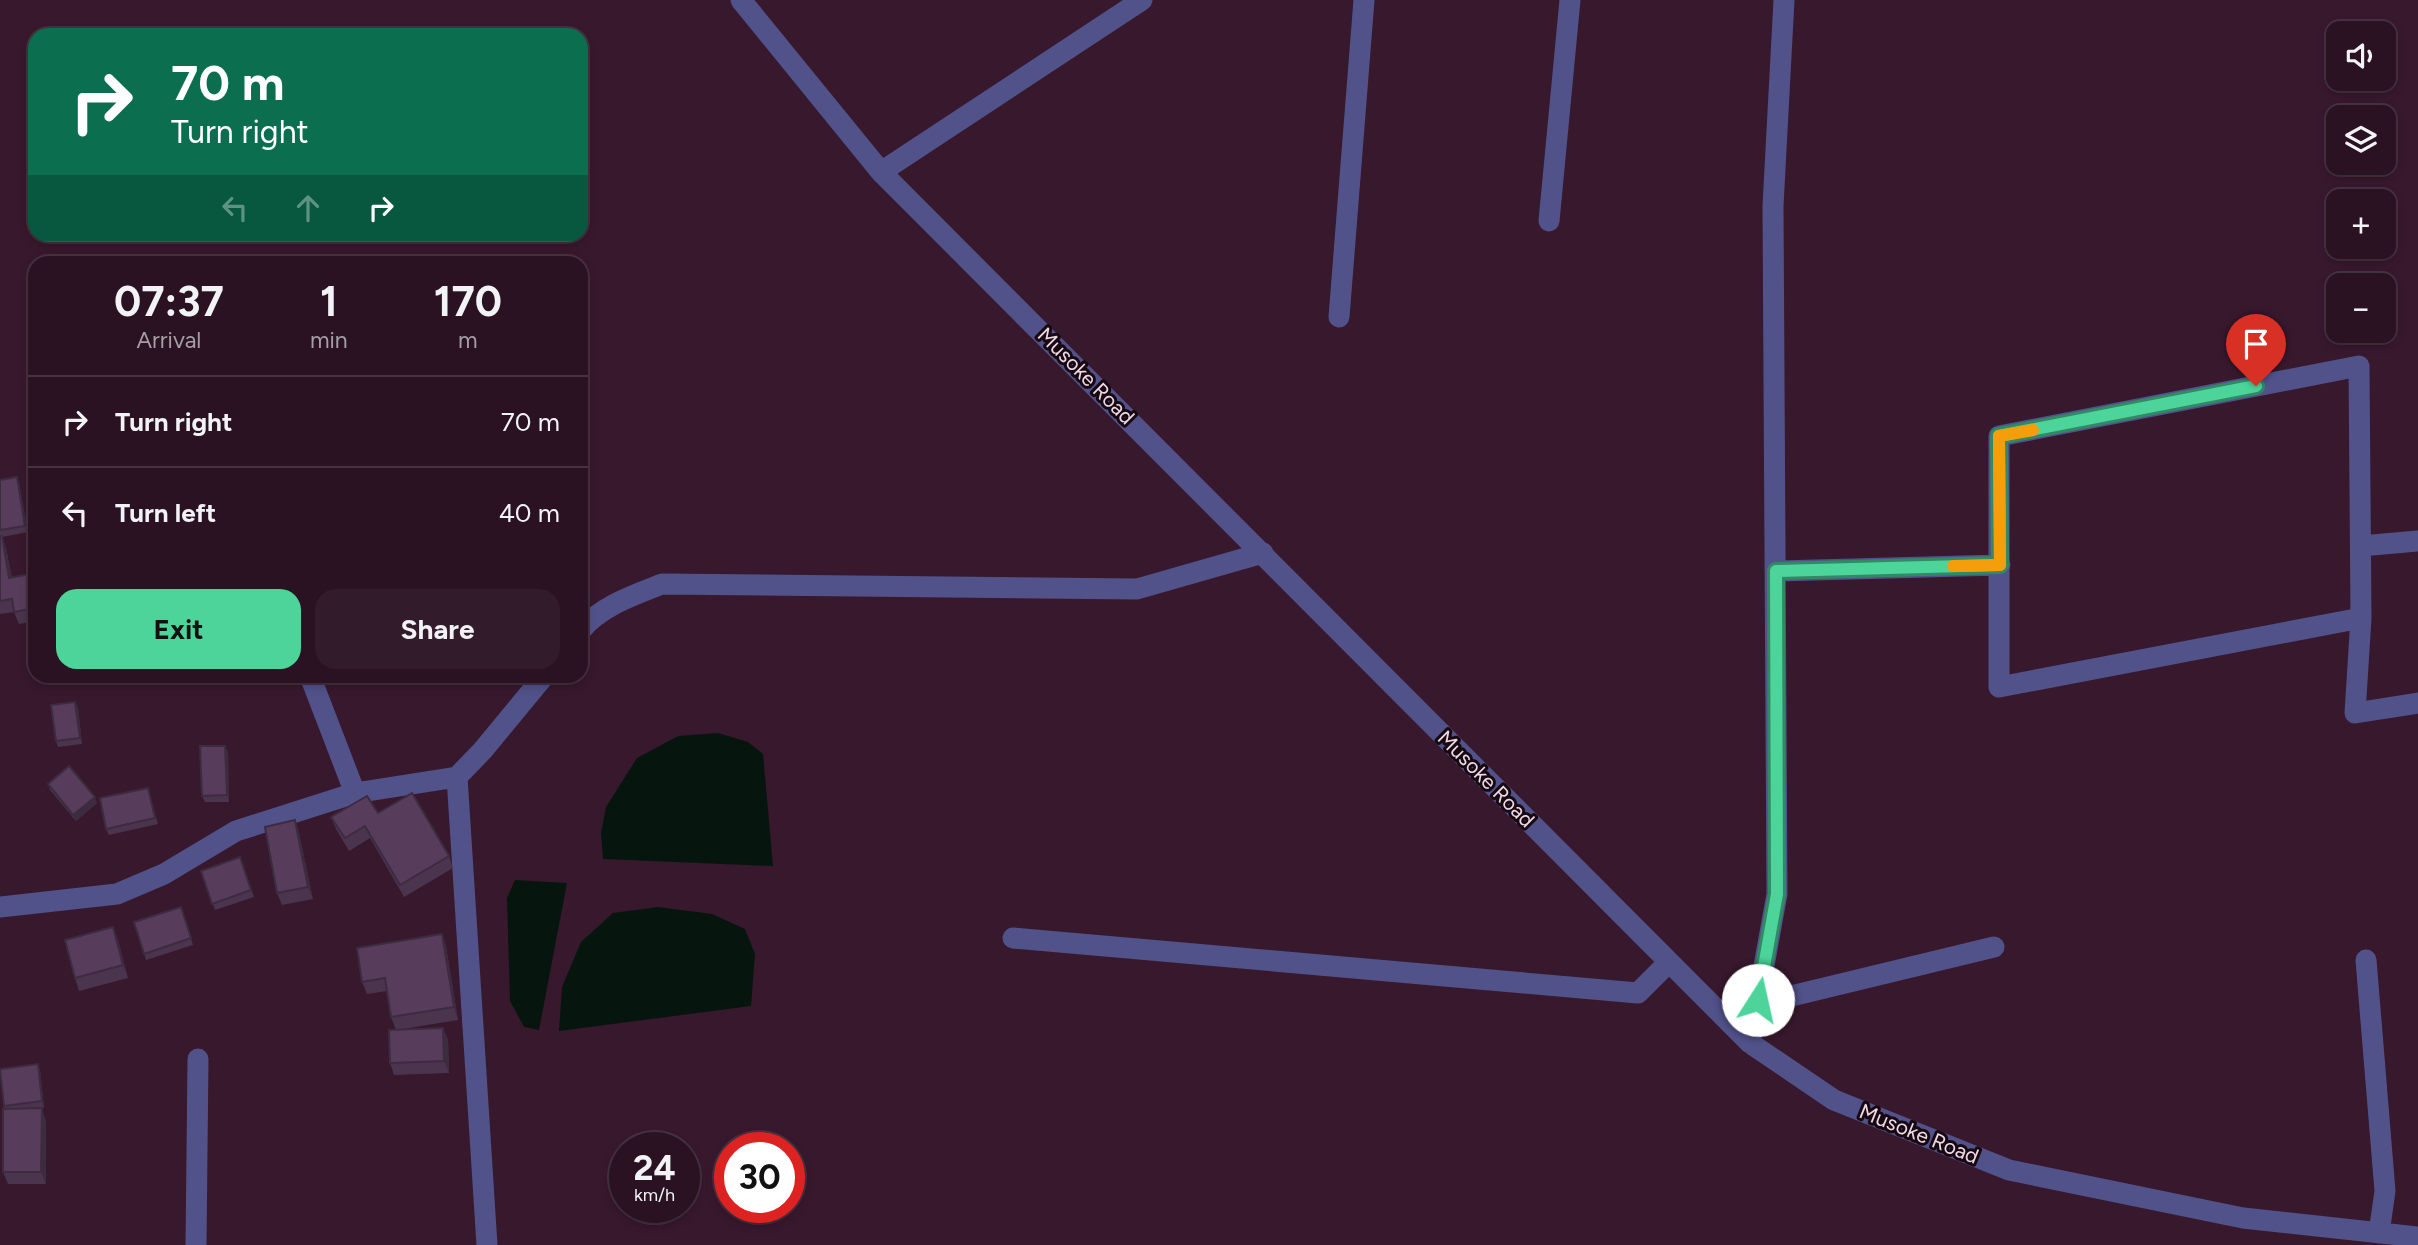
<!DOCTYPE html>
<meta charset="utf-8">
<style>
body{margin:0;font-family:Figtree,sans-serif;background:#321b2a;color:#f1f3f6;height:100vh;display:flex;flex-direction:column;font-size:26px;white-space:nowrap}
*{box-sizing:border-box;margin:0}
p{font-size:23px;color:#a59ea5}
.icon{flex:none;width:38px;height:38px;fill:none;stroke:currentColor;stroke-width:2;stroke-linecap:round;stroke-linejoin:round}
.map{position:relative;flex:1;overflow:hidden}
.sheet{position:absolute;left:28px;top:256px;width:560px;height:427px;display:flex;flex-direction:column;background:#2a1222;border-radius:21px;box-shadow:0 4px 10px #0003,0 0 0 2px #463240}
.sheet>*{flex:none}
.banner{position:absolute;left:28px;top:28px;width:560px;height:214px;border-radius:21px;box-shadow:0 4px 10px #0003,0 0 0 2px #463240;background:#0b6e4f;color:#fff;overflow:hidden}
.controls{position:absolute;left:2326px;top:21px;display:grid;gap:14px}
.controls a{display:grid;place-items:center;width:70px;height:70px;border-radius:14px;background:#2a1222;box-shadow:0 4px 10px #0003,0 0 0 2px #463240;font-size:35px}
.speed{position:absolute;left:609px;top:1132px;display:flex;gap:14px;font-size:35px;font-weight:700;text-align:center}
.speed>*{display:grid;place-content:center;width:91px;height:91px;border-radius:50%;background:#2a1222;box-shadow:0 4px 10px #0003,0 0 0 2px #463240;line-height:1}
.speed small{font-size:18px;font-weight:400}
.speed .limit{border:10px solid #d22;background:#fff;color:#111}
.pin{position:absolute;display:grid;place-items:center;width:60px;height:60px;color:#fff;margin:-72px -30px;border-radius:50% 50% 50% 0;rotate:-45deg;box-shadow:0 0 7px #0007}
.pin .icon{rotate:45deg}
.me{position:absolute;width:77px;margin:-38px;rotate:10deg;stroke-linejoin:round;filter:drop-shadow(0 0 5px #0008)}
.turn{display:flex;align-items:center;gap:24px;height:147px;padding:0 28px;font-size:32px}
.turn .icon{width:91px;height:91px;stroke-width:2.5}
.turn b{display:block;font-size:49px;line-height:60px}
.lanes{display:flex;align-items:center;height:66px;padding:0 28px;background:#0003;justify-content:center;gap:35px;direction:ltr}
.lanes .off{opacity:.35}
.eta{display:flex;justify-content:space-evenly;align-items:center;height:119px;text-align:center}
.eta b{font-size:42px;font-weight:700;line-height:49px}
.cta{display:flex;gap:14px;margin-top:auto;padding:14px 28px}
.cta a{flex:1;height:80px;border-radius:21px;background:#4cd49b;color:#111;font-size:28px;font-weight:700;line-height:80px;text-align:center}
.cta a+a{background:#321b2a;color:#f1f3f6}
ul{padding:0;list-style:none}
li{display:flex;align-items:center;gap:21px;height:91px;padding:0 28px;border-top:2px solid #463240}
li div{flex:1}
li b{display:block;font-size:26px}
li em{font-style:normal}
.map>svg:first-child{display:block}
.water{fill:#06160f}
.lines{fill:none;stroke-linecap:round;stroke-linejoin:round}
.minor{stroke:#51528a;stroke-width:21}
.wall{fill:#4b344e}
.shaded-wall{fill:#3d2b40}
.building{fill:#573d5b;stroke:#3d2b40;stroke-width:2}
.route-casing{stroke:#318a65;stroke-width:18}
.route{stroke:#4cd49b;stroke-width:12}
.slow{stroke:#f59e0b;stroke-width:12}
.labels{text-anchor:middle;stroke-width:6;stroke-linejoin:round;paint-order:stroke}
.street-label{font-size:21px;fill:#f0d9e6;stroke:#170912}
</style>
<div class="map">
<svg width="2418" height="1245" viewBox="0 0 2418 1245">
<rect width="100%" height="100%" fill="#38182d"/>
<path class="water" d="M718 733 748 742 763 754 773 866 603 859 601 833 606 807 637 758 678 736Z
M515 880 567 883 539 1030 524 1027 510 1001 507 898Z
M658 907 712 914 745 929 755 954 751 1006 559 1031 562 987 581 942 613 913Z"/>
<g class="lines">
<path class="minor" d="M741 0 881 172 1750 1043 1834 1100 2009 1170 2243 1218 2418 1237
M881 172 1142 0
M1549 221 1570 0
M1339 317 1364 0
M2361 546 2418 541
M1776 571 2000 565
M2361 618 1999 687V436L2359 366 2361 618 2355 713 2418 703
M581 630C601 606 634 595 662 584L1137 589 1263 553
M310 676 355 793
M457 777 487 1245
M0 907 117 894 164 874 236 831 355 793 457 777 483 750 544 676
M1013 938 1638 993 1668 963
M2366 960 2385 1191 2379 1233
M1758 1000 1783 998 1994 947
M1750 1043 1777 894 1773 206 1784 0
M196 1245 198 1059"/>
</g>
<path class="wall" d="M0 480 19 483 28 532 2 537 6 548 12 578 35 573V621L19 624 14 612 0 614Z
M211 676H259V679L214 684Z
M75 702 78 708 82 744 58 747 56 741Z
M225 746 228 752 229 802H205L202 796Z
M48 784 97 803 76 821 50 790Z
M148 788 158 824 109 835 106 829Z
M378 813 449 856 453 868 404 897 370 838 349 851 336 829 331 817Z
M295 820 299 833 313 899 282 905 277 893Z
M240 857 254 897 215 910 201 871Z
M181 907 193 945 146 960 134 922Z
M113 927 118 940 128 978 79 991 75 978Z
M442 934 446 946 458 1020 397 1030 443 1028 448 1040 449 1073 394 1075 390 1063 396 1030 391 1017 387 991 367 994 362 982Z
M38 1064 40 1070 44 1108H41L46 1121V1184H8L3 1172 4 1106Z"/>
<path class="shaded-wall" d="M17 477 19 483 28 532 25 526Z
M2 536 6 548 14 591 9 578Z
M75 702 78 708 82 744 80 738Z
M225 746 228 752 229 802 227 795Z
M95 797 97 803 76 821 73 815Z
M295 820 299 833 313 899 308 887Z
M113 927 118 940 128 978 123 965Z
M442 934 446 946 458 1020 454 1007Z
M443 1028 448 1040 449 1073 444 1061Z
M38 1064 40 1070 44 1108 42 1101Z
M42 1108 46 1121V1184L41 1172Z"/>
<path class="building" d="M17 477 25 526 0 530V480Z
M0 536H2L9 578 35 573V608L14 612 12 599 0 601Z
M211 676H231L211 678Z
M75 702 80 738 56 741 51 705Z
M200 746H225L227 795 202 796Z
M69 766 95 797 73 815 48 784Z
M148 788 155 818 106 829 100 798Z
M412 793 449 856 400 885 365 826 345 838 331 817 367 796 378 813Z
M295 820 308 887 277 893 265 827Z
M240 857 251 890 212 904 201 871Z
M181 907 191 938 144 954 134 922Z
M113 927 123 965 75 978 65 940Z
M442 934 454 1007 391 1017 385 978 362 982 357 948Z
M443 1028 444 1061 390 1063 389 1030Z
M38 1064 42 1101 4 1106 0 1069Z
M42 1108 41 1172H3V1109Z"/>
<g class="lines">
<defs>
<path id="route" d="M1758 1000 1777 894 1776 571 2000 565 1999 436 2256 386"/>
</defs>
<use href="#route" class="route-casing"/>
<use href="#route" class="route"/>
<path class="slow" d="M1953 566 2000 565 1999 436 2033 430"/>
</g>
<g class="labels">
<g class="street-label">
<text transform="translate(1086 376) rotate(45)" y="7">Musoke Road</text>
<text transform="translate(1486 779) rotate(45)" y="7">Musoke Road</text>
<text transform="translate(1919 1134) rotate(22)" y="7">Musoke Road</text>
</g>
</g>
</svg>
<div class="controls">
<a><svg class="icon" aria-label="sound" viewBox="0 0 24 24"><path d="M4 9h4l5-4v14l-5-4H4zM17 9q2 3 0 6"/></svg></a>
<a><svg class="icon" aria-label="layers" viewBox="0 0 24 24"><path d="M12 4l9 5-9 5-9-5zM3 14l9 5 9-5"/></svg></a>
<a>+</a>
<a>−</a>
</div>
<div class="speed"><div>24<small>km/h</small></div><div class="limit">30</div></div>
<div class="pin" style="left:2256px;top:386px;background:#d93025"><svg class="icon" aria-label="arrive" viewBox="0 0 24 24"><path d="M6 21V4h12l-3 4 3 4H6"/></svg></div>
<svg class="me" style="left:1758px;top:1000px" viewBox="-20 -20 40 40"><circle r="19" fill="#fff"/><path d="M0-13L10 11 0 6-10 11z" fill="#4cd49b"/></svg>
<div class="banner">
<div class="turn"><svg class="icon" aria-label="right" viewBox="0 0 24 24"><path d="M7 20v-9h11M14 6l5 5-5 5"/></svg><div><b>70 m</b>Turn right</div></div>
<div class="lanes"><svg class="icon off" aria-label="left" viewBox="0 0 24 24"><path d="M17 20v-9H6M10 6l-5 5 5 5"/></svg><svg class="icon off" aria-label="ahead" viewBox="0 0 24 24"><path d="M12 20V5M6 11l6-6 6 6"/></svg><svg class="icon" aria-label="right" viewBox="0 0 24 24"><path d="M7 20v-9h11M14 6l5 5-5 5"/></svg></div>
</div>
<section class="sheet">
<div class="eta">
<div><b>07:37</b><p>Arrival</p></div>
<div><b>1</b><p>min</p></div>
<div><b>170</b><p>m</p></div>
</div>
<ul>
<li><svg class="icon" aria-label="right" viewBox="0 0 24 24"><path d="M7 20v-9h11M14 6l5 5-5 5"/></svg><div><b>Turn right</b></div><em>70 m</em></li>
<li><svg class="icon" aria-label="left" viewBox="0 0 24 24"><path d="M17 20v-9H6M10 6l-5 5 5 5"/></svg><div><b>Turn left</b></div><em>40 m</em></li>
</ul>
<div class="cta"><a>Exit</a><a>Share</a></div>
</section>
</div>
